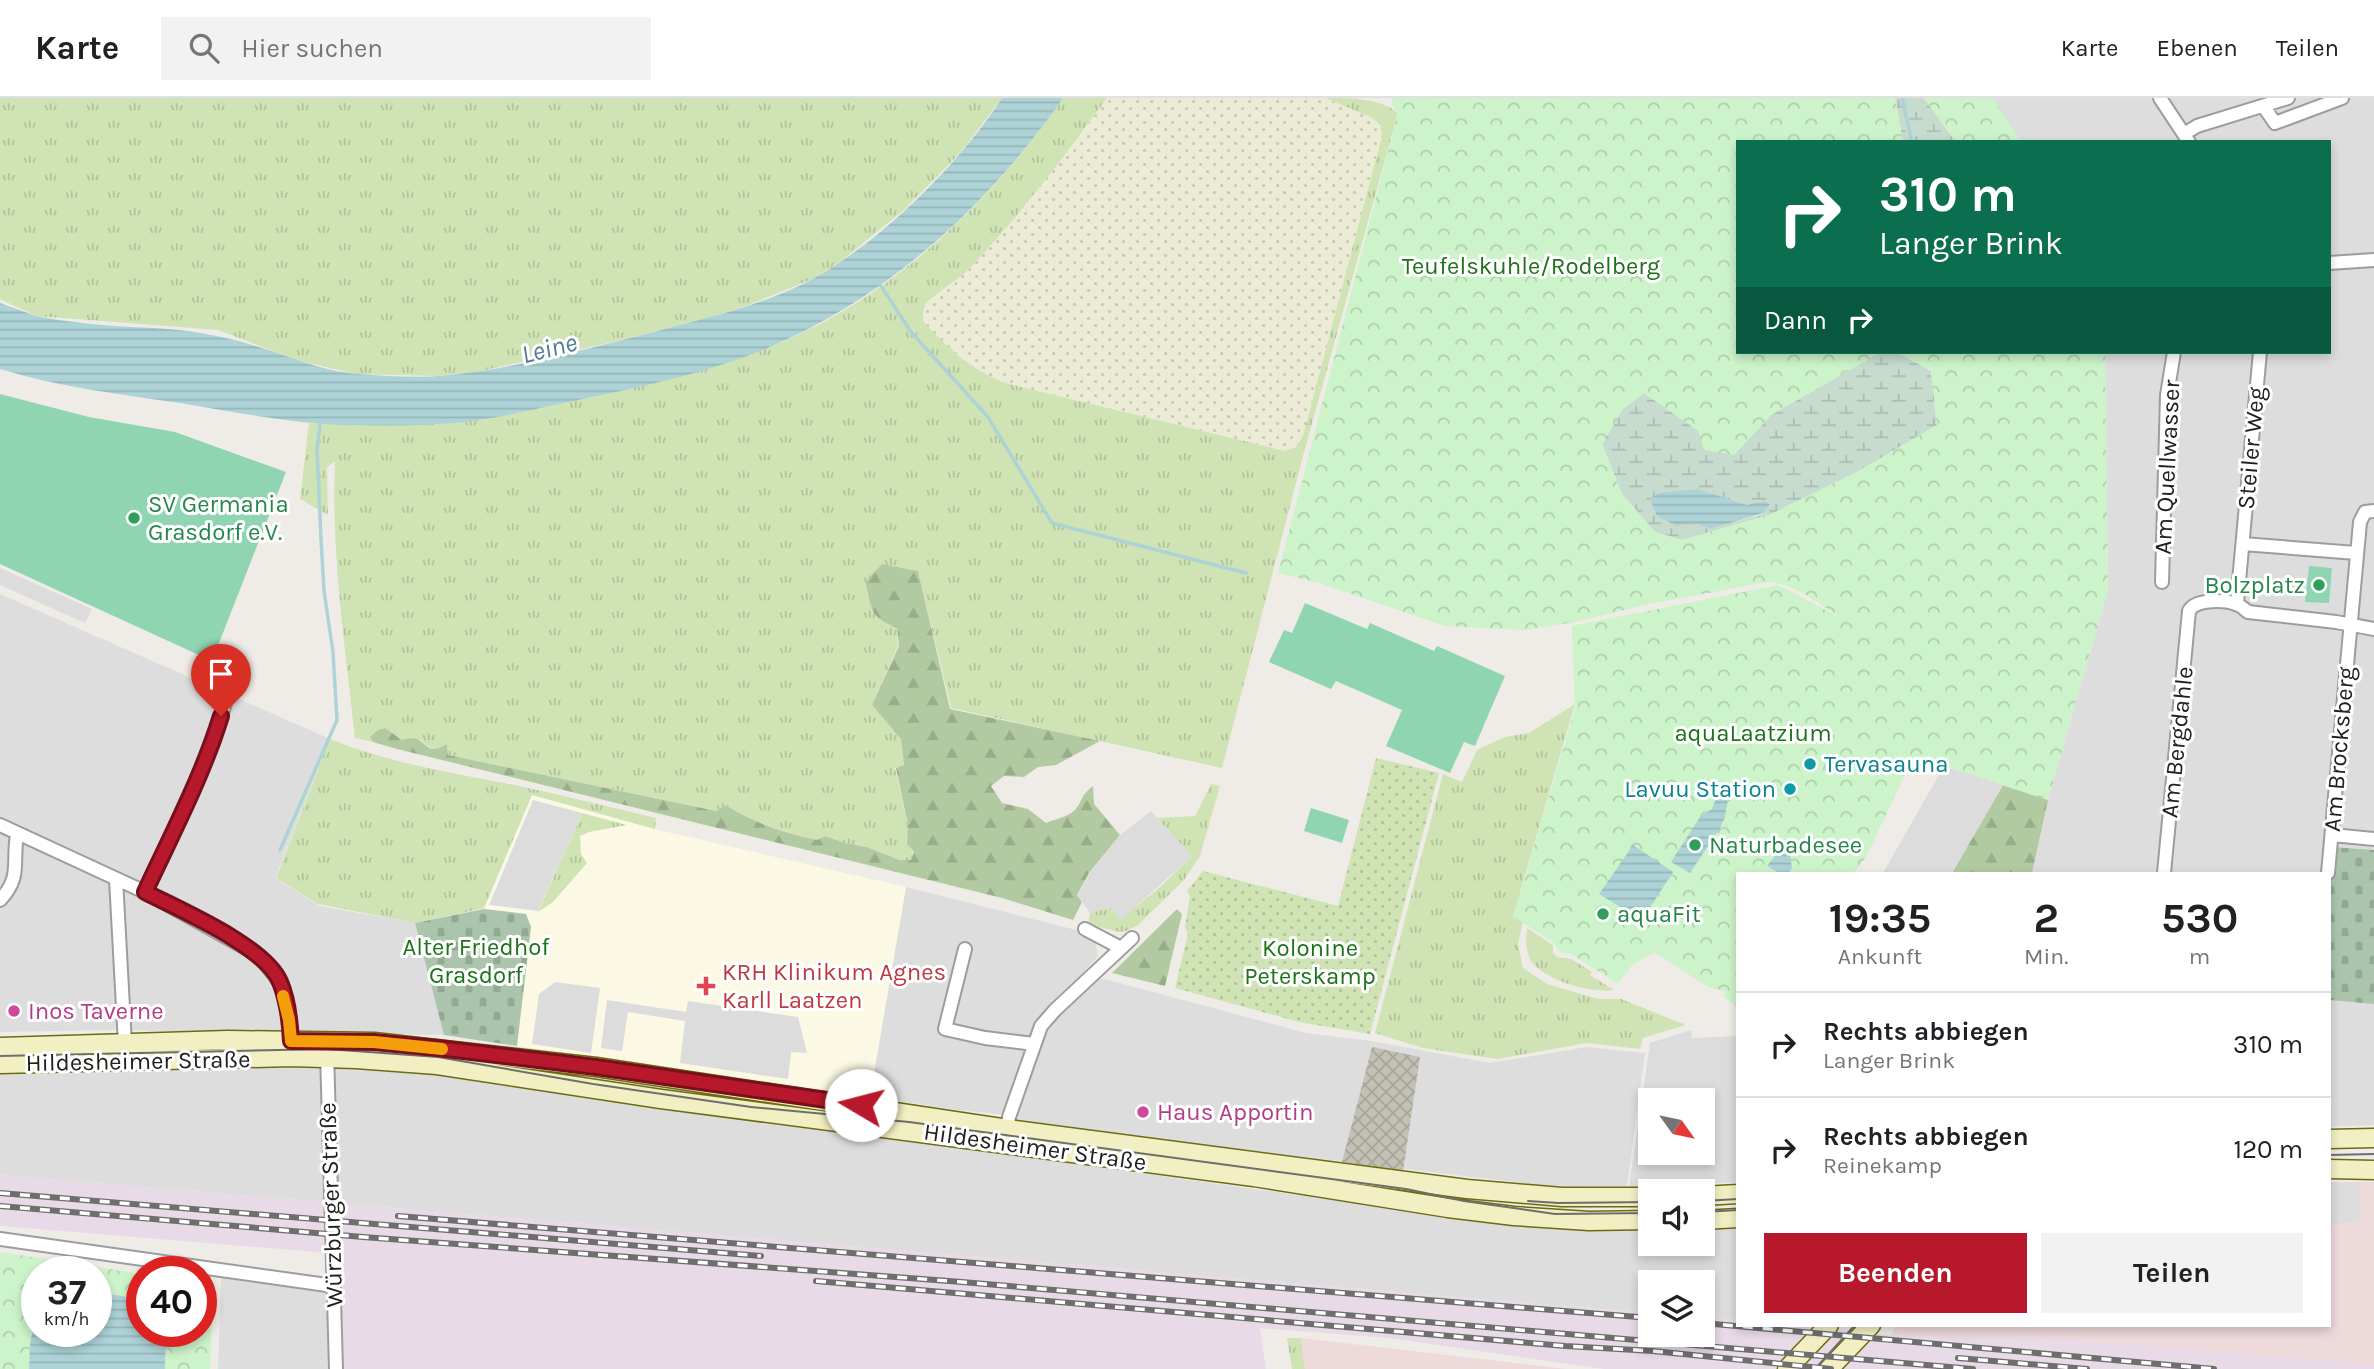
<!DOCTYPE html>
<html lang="de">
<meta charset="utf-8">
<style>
body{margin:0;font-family:Karla,sans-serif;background:#f2f2f2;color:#202124;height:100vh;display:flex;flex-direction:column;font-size:26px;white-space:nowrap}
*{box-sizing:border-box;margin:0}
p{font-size:23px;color:#757577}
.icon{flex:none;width:38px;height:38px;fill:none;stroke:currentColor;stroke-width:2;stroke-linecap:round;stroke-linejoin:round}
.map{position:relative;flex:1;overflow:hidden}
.details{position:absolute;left:1736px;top:774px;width:595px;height:455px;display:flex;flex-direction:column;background:#fff;border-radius:0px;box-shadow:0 4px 10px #0003}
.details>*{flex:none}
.hud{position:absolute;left:1736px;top:42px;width:595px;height:214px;border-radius:0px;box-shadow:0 4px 10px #0003;background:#0b6e4f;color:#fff;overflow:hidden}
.needle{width:46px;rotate:123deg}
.buttons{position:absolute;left:1638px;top:990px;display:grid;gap:14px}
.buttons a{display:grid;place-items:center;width:77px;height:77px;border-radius:0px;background:#fff;box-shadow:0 4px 10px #0003;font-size:35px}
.speed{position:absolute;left:21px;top:1158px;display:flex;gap:14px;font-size:35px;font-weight:700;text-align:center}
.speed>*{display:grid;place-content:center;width:91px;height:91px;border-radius:50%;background:#fff;box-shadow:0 4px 10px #0003;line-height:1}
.speed small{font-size:18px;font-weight:400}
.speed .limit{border:10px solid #d22;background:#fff;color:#111}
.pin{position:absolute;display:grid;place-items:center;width:60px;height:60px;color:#fff;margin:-72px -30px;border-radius:50% 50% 50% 0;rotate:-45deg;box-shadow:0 0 7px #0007}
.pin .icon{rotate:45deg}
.me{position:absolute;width:77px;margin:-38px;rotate:278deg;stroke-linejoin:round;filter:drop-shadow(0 0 5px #0008)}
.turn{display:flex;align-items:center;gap:24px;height:147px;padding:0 28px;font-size:32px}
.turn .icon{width:91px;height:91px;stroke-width:2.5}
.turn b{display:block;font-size:49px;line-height:60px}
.then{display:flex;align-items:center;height:66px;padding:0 28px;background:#0003;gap:14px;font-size:26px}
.eta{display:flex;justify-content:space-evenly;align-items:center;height:119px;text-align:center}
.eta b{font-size:42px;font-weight:700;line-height:49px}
.cta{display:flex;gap:14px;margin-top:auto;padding:14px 28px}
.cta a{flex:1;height:80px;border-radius:0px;background:#b8182b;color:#fff;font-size:28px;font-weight:700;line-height:80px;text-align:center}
.cta a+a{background:#f2f2f2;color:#202124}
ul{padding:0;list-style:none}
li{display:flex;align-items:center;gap:21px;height:105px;padding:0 28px;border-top:2px solid #e0e0e0}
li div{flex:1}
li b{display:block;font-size:26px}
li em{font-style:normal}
header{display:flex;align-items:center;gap:42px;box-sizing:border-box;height:98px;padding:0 35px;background:#fff;border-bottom:2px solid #e0e0e0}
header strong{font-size:33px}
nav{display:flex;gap:38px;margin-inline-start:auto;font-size:24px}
.search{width:490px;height:63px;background:#f2f2f2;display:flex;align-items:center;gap:18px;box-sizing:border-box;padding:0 24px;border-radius:0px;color:#757577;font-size:26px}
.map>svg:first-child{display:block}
.residential{fill:#dedddd}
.commercial{fill:#eed9db}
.industrial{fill:#e8dae7}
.education{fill:#fbf9e4}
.construction{fill:url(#construction-cross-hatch)}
.farmland{fill:url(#farmland-dots)}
.grass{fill:url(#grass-tufts)}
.forest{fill:url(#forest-firs)}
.wetland{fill:url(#wetland-marsh);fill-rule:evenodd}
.cemetery{fill:url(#cemetery-stones)}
.park{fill:url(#park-crowns)}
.garden{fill:url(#garden-dots)}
.pitch{fill:#8fd5b2}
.parking{fill:#dcdcdc;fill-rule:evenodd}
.water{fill:url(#water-rules)}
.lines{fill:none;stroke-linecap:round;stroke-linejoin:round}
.stream{stroke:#add3d7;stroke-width:3.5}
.street-casing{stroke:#9d9d9d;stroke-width:16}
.secondary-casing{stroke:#6b6b12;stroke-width:21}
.street{stroke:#fff;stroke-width:12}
.secondary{stroke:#f2efc3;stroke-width:18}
.tram{stroke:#6e6e6e;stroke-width:2}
.rail-casing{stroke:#6e6e6e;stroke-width:6}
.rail{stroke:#fff;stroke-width:3.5;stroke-dasharray:10;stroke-linecap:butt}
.route-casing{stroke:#78101c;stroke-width:18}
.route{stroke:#b8182b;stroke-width:12}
.slow{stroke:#f59e0b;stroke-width:12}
.leisure-dot{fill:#2e9e5b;stroke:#fff;stroke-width:2.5}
.culture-dot{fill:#0f9aa8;stroke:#fff;stroke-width:2.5}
.health-dot{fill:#e0444e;stroke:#fff;stroke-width:2.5}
.hotel-dot{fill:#d1479c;stroke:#fff;stroke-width:2.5}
.labels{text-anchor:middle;stroke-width:6;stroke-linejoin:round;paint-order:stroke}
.park-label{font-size:24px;fill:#1c7319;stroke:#fff}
.street-label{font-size:24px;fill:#202020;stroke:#fff}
.leisure-label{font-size:24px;fill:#27864d;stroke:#fff;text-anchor:start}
.culture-label{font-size:24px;fill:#0d838f;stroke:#fff;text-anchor:start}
.health-label{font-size:24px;fill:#be3a42;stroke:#fff;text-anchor:start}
.hotel-label{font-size:24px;fill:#b23c85;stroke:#fff;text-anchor:start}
.water-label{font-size:26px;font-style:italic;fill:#507b96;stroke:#fff}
</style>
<header>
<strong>Karte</strong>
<div class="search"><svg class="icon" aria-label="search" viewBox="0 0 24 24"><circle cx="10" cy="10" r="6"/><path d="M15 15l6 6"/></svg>Hier suchen</div>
<nav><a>Karte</a><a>Ebenen</a><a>Teilen</a></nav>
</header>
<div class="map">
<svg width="2374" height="1271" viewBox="0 0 2374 1271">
<defs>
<pattern id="construction-cross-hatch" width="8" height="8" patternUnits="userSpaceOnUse" patternTransform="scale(1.75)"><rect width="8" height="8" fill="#c3c1b4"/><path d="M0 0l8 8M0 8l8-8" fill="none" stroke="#a7a69a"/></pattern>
<pattern id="farmland-dots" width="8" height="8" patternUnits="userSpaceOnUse" patternTransform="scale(1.75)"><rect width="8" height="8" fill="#ecebd5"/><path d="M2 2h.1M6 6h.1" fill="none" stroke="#cac9b7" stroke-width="1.8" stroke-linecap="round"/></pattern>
<pattern id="grass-tufts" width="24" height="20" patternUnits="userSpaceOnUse" patternTransform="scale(1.75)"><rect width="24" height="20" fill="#d0e3b4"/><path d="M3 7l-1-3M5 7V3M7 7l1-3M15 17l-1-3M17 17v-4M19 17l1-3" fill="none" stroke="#b2c29a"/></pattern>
<pattern id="forest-firs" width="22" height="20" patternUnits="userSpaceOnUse" patternTransform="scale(1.75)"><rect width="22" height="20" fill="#b2caa1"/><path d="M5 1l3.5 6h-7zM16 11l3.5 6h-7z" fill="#99ad8a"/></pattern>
<pattern id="wetland-marsh" width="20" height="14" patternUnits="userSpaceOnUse" patternTransform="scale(1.75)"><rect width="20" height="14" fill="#c7dbcf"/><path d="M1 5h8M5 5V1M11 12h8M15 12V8" fill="none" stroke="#abbcb1"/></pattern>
<pattern id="cemetery-stones" width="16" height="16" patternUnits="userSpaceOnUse" patternTransform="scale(1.75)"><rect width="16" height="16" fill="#abc5ac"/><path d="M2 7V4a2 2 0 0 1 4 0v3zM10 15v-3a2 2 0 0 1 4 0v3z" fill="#93a994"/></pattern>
<pattern id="park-crowns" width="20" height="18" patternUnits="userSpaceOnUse" patternTransform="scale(1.75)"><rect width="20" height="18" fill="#ccf3ca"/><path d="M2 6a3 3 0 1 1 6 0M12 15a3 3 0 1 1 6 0" fill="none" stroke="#afd0ad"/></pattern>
<pattern id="garden-dots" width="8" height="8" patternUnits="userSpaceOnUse" patternTransform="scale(1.75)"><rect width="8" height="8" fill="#d0e3b4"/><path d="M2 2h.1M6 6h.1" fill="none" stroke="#b2c29a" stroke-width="1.8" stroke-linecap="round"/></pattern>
<pattern id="water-rules" width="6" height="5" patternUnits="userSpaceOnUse" patternTransform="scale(1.75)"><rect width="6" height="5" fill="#add3d7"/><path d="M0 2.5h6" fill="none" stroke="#95b5b8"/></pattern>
</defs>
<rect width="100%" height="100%" fill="#efece8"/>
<path class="residential" d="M1993 0H2374V1027L2329 1029V775H2032L2048 702 2108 492 2105 254H2329V44H2021Z
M0 496 330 641 275 780 320 808 415 825 444 937 111 932 0 934Z
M906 789 1076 832 1095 842 1098 858 1035 928 1006 1017 949 1011 870 998Z
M1101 880 1306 935 1371 943 1490 965 1587 949 1645 955 1627 1088 1555 1089 1016 1024 1025 983 1041 939 1062 911Z
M198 969H339L423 975 1433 1116 1571 1132 1650 1131V1146H1703V1131H1736L1738 1222 1703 1219V1185H1650V1215L0 1077V975Z
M221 1179 334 1188 336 1271H218Z"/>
<path class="commercial" d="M2329 1084H2374V1267L1892 1237 1895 1227H2329Z
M1301 1240 1566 1271H1305Z"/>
<path class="industrial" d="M0 1077 1650 1215V1237H1703V1219L1738 1222V1227H1781L1892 1237 2078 1242 2374 1267V1271H1604L1389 1240 1260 1230 1266 1271H336L334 1188 342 1156 0 1128Z"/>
<path class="education" d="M532 697 658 732 906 789 870 998 517 948 531 829 526 816 484 811Z"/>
<path class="construction" d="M1372 949 1420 959 1403 1073 1342 1064Z"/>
<path class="farmland" d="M1107 0H1326L1372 20 1380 26 1382 38 1303 338 1296 349 1285 353 1005 285 988 278 944 247 923 223 924 209 931 200 955 185 996 142 1066 56Z"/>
<path class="grass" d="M0 0H1002L960 55 905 111 839 165 815 180 746 208 711 219 613 244 476 274 436 278 355 276 297 262 218 232 36 218 0 201Z
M1063 0H1107C1063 60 1019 119 967 173 957 183 931 198 925 207 923 211 923 218 923 223 946 249 972 272 1005 285L1285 353 1296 349 1303 338 1382 38 1380 26 1372 20 1326 0C1351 0 1380 0 1398 15L1303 358 1222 670 951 610 918 473 882 466 865 485C871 510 871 521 897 530L898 548 872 607 901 640 904 667 895 670 908 728V747L913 754 911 762H901L867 749 848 746 825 738 817 742C784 735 755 725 726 707L716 713 448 657 447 647C434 654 431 652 421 642H402L384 630 370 639 373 644 355 640C345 548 331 456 335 363L327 369 328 417 300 401 309 325C350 327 390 327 431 325 447 324 463 324 479 322 514 316 548 308 583 301 645 288 707 272 767 250 888 204 990 105 1063 0Z
M1575 606 1513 818 1523 824 1518 846 1523 870 1547 886 1598 901H1621L1686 927 1643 940 1640 951 1587 945 1497 961 1423 950 1375 935 1443 676 1462 684 1477 652 1505 639 1529 635Z
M330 641C389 665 452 675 514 687 562 697 609 709 656 720L655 731 532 697 484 810 415 825 318 806 276 780Z
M1211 686 1220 688 1200 758 1184 782 1137 828 1126 833 1119 834 1088 826 1090 815 1111 809 1121 821 1159 790 1192 758 1157 720 1195 718Z
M582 715 627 727 589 734 580 738 581 756 587 765 553 804 538 814Z
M1527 830 1553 847V855L1557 859 1571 861 1592 874 1590 877 1614 892C1592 896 1544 882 1531 863 1525 852 1526 841 1527 830Z
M1287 1240H1301L1305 1271H1292Z"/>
<path class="forest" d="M882 466 918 473 950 611 1100 643 1056 667 1038 669 1024 679 1004 678 991 688 1002 705 1028 711 1046 725C1056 721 1067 719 1075 712 1083 703 1079 699 1093 688L1094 706 1120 737 1089 775 1077 797 1082 804 1073 822 1002 800 393 650 373 644 370 639 378 632 385 630 402 642C429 633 421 662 447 646L448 657 716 713 726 707C754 725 784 735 817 742L825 738 848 746 867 749 900 762H911L914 754 907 746 908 727 896 670 904 667 901 641 872 607 899 548 897 530C869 519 872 511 865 484Z
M2003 687 2048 702 2032 775H1952Z
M1177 811 1182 816 1165 888 1112 875Z"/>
<path class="wetland" d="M1895 0H1924L1956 44H1903Z
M1881 254H1897L1931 273 1937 327 1857 374 1769 417 1682 442 1655 434 1622 396 1602 346 1622 312 1644 295 1734 357 1771 317ZM1698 391 1747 407 1763 403V416L1711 431 1691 424Z"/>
<path class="cemetery" d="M2331 749 2374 752V906L2329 902Z
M484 811 526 816 531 829 517 948 444 937 415 825Z"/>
<path class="park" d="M1392 0H1895L1903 44H1738V254H1881L1771 317 1734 357 1704 352 1698 333 1644 295 1622 312 1602 347 1622 396 1655 434 1682 442 1769 417 1857 374 1937 327 1931 273 1897 254H2105L2108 492 2048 702 1914 658 1866 759 1854 775H1738L1736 908 1724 899 1725 893 1708 889 1654 854 1632 867 1618 886 1570 855C1562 857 1557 852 1554 845L1513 818 1575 611 1572 528 1778 487 1843 521C1820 507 1795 484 1767 484L1649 506 1575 524 1525 532 1445 528 1319 485 1278 475 1398 15 1391 6Z
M1924 0H1993L2021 44H1956Z
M0 1154 142 1176V1201L96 1194V1174H37V1209L30 1246 29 1271H0Z
M201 1188 213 1189 210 1271H165L166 1234H201Z"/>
<path class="garden" d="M1376 660 1439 675 1370 936 1299 924 1175 890 1188 835 1185 829 1190 798 1187 793 1203 773 1338 808Z"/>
<path class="pitch" d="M0 296 89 319 175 334 286 374 212 563 0 466Z
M2309 468 2332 470 2329 505 2305 504Z
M1305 505 1367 531 1370 525 1434 553 1437 548 1505 578 1475 648 1464 644 1450 675 1386 648 1402 612 1336 583 1331 591 1269 564 1284 532 1292 535Z
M1311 710 1349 722 1342 745 1304 733Z"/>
<path class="parking" d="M0 470 92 511 85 525 0 487Z
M1944 668 2003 687 1952 775H1883Z
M533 702 582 715 538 813 489 807Z
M1151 713 1192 758 1121 822 1111 809 1090 815 1078 797 1089 776 1119 738Z
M555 884 600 890 591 955 532 946 539 896Z
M607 902 686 914 688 903 798 919 807 955 791 954 788 981 680 965 685 923 628 914 622 953 601 950Z
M1691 932 1692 940 1738 938V1084L1629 1089 1650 945ZM1650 1003H1703V1055H1650Z
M1424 960 1495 970 1492 998 1420 988Z
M190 975 186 1082 131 1081 133 976Z
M1003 1076 1015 1078 999 1144 990 1143 988 1150 959 1145 971 1090 998 1096Z
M2360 1084 2361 1122 2329 1127V1085Z"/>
<path class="water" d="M1002 0H1063C989 106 890 198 770 249 711 274 645 288 583 301 548 308 513 317 479 322 438 328 390 328 349 327 292 326 236 314 180 305 119 296 58 289 0 271V205L36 218 58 222C78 224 97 227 116 228 146 230 176 230 206 236 221 239 237 242 252 247 288 257 322 274 359 276 386 278 412 280 439 278 511 272 591 250 661 232 722 216 787 201 839 165 898 126 963 60 1002 0Z
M1698 391 1747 407 1763 403 1770 406 1763 415 1711 431 1691 424 1677 428 1657 418 1650 401 1659 395Z
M1716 700 1728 701 1725 719 1720 730 1690 775 1671 764 1700 719 1712 711Z
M1633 747 1673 774 1642 822 1599 796Z
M1780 751 1790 757 1792 770 1789 775H1779L1767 768Z
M96 1194 142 1201V1234H166L165 1271H29L30 1246 37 1209V1234H96Z"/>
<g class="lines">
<path class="stream" d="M1902 0 1912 44
M881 188 911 234 988 319 1052 425 1246 475
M280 752 337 622 333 554 324 493 321 441 317 350 320 326"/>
<defs>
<path id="street" d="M2160 0 2189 44
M2264 9 2275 25 2342 0
M2184 36 2197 28 2288 0
M2329 165 2374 162
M2243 446 2356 455
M2162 484 2167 297 2174 254
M2237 505 2260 254
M0 727 145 794 258 857 280 884 289 922 291 950
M2332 737 2374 741
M2164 775 2189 513C2195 501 2226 501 2238 507 2242 508 2245 512 2248 514L2336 524 2374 531
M2328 775 2360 424 2365 414 2374 413
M116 781 125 946
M145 794 213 645 229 592
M0 802C22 779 12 765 17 737
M1085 831 1121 850
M965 851 945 931 985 940 1034 946
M327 954 336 1271
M1006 1039 1009 1019 1041 928 1055 912 1132 840
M0 1141 334 1188"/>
<path id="secondary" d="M0 949 228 942 374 944 596 969 1008 1031 1467 1091 1562 1099H1650
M0 966 291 959 356 961 437 967 661 1001 1254 1079 1448 1110 1514 1118 1589 1123 1650 1122
M2329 1041 2374 1040
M2329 1071 2374 1072
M1703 1098 1738 1096
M1703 1122 1738 1120
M1787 1271 1829 1227
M1829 1271 1871 1227"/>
</defs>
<use href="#street" class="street-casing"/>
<use href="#secondary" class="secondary-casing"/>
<use href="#street" class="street"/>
<use href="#secondary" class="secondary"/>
<path class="tram" d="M0 958 327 951 438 959 593 986 751 1009 909 1024 1406 1091 1464 1103 1555 1116 1650 1115
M554 970 786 1001 838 1010
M2329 1057 2374 1056
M1528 1103 1558 1105 1650 1104
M1703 1103 1738 1101
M1703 1114 1738 1112
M1815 1271 1855 1227"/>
<defs>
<path id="rail" d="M0 1095 761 1158
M0 1108 363 1139 962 1184 1973 1271
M398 1118 1650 1220
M816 1183 1565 1248 1653 1253 1831 1271
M1703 1225 2214 1271
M1958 1260 2087 1271"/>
</defs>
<use href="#rail" class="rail-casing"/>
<use href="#rail" class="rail"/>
</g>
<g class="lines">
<defs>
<path id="route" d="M221 618C202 679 172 736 145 794 180 812 265 848 280 884 288 902 290 924 291 943L374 944 438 950 596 969 861 1007"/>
</defs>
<use href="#route" class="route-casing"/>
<use href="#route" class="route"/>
<path class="slow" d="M283 898 289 922 291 943 374 944 442 951"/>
</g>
<g class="leisure-dot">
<circle cx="134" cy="420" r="7"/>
<circle cx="2319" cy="487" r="7"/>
<circle cx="1695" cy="747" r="7"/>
<circle cx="1603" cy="816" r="7"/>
</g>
<g class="culture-dot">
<circle cx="1810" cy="666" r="7"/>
<circle cx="1790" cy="691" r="7"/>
</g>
<path class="health-dot" d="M702.5 877.5h7v7h7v7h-7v7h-7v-7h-7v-7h7z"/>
<g class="hotel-dot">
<circle cx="14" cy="913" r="7"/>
<circle cx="1143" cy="1014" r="7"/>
</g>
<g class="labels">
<g class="park-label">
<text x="1531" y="176">Teufelskuhle/Rodelberg</text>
<text x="1753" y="643">aquaLaatzium</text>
<text x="476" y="857">Alter Friedhof<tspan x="476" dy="28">Grasdorf</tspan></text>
<text x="1310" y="858">Kolonine<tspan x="1310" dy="28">Peterskamp</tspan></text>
</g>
<g class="street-label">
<text transform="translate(2251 350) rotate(-85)" y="8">Steiler Weg</text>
<text transform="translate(2167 369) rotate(-87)" y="8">Am Quellwasser</text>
<text transform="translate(2177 644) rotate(-84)" y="8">Am Bergdahle</text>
<text transform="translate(2339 651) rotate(-85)" y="8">Am Brocksberg</text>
<text transform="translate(138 963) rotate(-1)" y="8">Hildesheimer Straße</text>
<text transform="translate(1035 1049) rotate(8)" y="8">Hildesheimer Straße</text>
<text transform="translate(331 1107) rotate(-92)" y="8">Würzburger Straße</text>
</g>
<g class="leisure-label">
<text x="148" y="414">SV Germania<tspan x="148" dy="28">Grasdorf e.V.</tspan></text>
<text x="2305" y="495" text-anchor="end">Bolzplatz</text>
<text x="1709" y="755">Naturbadesee</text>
<text x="1617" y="824">aquaFit</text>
</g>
<g class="culture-label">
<text x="1824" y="674">Tervasauna</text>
<text x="1776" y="699" text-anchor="end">Lavuu Station</text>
</g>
<g class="health-label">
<text x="722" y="882">KRH Klinikum Agnes<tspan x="722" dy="28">Karll Laatzen</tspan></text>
</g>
<g class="hotel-label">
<text x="28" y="921">Inos Taverne</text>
<text x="1157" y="1022">Haus Apportin</text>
</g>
<g class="water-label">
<text transform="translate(549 250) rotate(-14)" y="9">Leine</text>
</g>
</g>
</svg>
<div class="buttons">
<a><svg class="needle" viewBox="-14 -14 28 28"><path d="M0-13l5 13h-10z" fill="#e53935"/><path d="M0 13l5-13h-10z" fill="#757577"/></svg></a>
<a><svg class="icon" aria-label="sound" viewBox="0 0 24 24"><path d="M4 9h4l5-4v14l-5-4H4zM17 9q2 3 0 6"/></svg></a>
<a><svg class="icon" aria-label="layers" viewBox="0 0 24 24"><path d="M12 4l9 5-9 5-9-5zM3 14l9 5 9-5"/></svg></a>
</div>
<div class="speed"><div>37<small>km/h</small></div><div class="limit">40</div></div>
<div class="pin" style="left:221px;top:618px;background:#d93025"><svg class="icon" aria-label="arrive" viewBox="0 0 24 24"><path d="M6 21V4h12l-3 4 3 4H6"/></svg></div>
<svg class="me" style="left:861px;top:1007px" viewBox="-20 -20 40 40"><circle r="19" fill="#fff"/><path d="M0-13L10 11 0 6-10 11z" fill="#b8182b"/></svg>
<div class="hud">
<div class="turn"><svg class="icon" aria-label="right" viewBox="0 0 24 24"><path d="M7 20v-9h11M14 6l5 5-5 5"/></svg><div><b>310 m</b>Langer Brink</div></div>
<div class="then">Dann<svg class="icon" aria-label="right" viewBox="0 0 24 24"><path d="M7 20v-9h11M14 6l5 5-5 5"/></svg></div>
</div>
<section class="details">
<div class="eta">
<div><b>19:35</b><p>Ankunft</p></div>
<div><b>2</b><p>Min.</p></div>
<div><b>530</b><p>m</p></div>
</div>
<ul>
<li><svg class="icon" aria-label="right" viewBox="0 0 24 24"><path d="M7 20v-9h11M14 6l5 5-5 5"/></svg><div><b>Rechts abbiegen</b><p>Langer Brink</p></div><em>310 m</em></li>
<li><svg class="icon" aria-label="right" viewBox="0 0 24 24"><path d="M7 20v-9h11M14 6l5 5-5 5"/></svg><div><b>Rechts abbiegen</b><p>Reinekamp</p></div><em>120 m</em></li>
</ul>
<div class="cta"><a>Beenden</a><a>Teilen</a></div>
</section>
</div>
